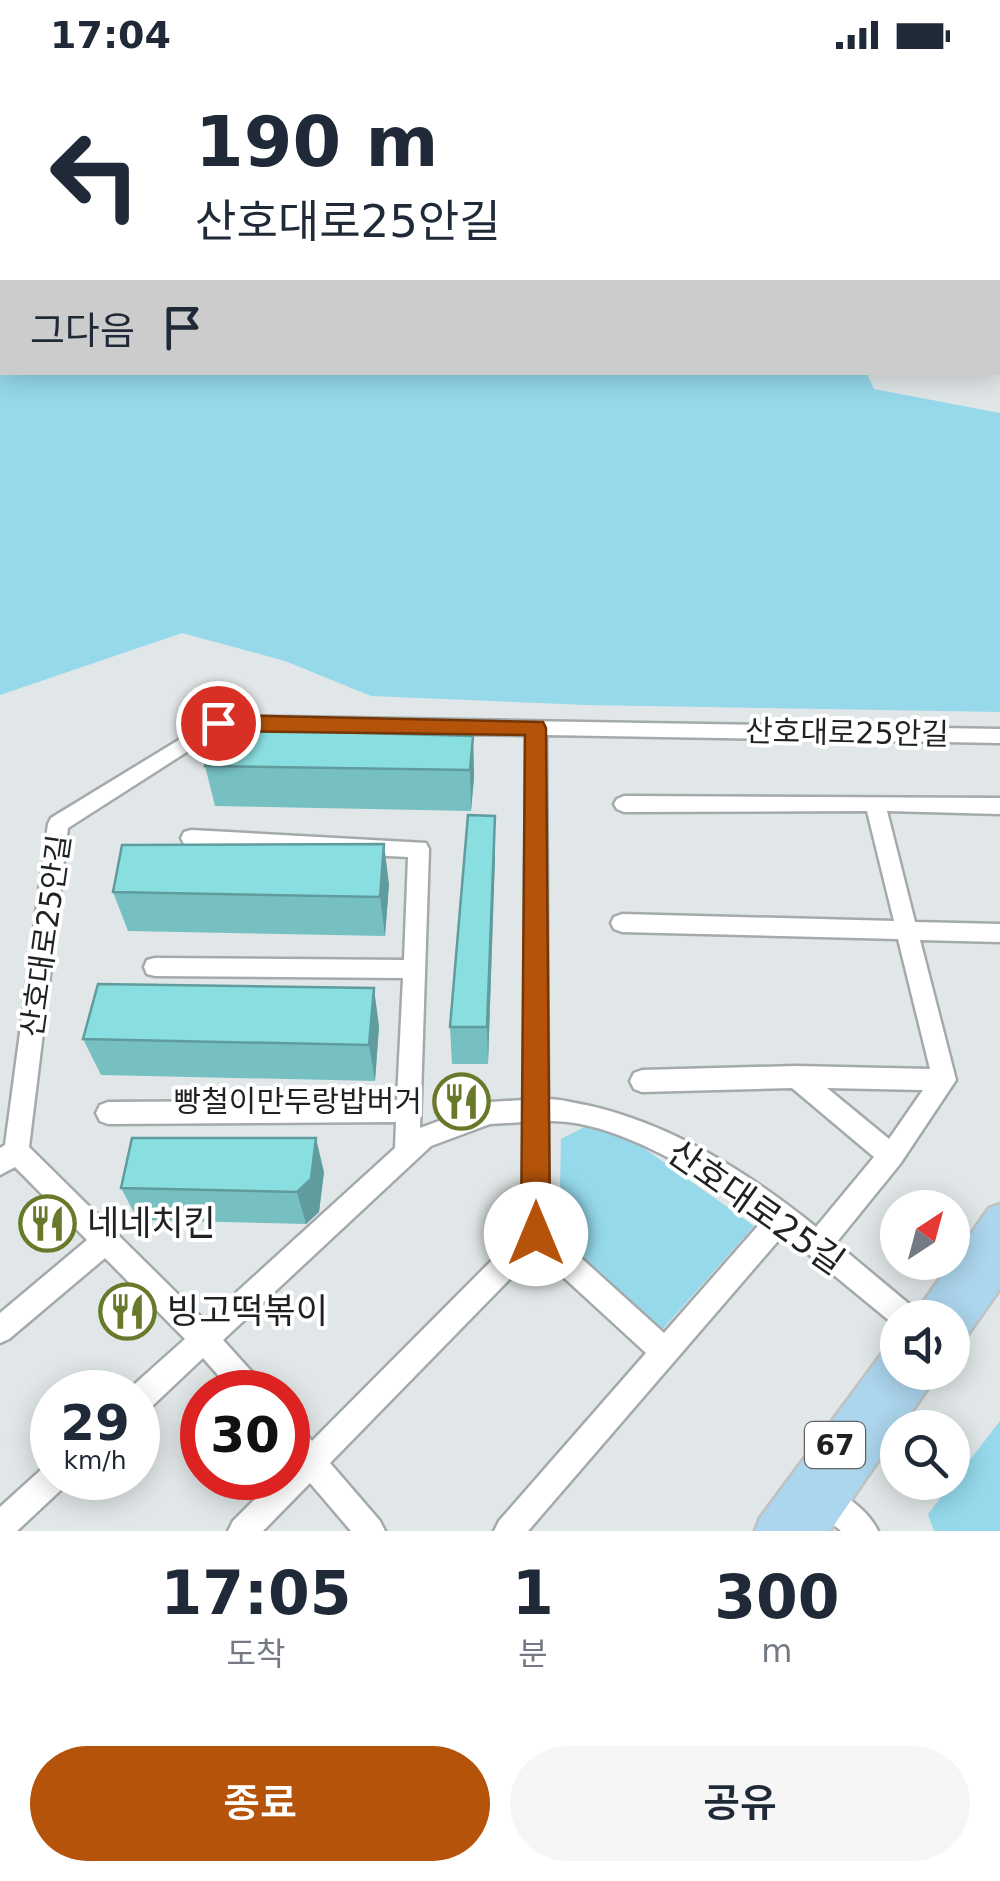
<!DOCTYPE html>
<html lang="ko">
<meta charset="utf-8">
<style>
body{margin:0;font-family:"DejaVu Sans","Noto Sans KR",sans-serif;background:#f6f6f7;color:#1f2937;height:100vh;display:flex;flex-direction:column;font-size:38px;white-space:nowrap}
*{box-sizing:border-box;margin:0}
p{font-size:32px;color:#747a83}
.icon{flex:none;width:55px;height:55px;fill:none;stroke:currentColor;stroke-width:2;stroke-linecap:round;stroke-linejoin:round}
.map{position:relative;height:1461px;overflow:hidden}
.sheet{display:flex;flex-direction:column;background:#fff;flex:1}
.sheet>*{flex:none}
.top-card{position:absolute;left:0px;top:0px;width:1000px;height:305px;box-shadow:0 5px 25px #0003;background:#fff;color:#1f2937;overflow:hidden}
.needle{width:65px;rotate:36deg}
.fabs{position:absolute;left:880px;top:1120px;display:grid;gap:20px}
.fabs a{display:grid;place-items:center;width:90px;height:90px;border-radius:50%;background:#fff;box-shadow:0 5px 25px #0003;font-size:50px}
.speed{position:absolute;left:30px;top:1300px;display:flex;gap:20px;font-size:50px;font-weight:700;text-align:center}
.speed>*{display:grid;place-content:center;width:130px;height:130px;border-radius:50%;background:#fff;box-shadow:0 5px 25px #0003;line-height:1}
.speed small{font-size:25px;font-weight:400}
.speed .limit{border:15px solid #d22;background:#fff;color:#111}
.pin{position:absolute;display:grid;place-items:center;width:85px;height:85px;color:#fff;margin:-42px;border:5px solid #fff;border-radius:50%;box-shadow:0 2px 10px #0007}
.me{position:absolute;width:110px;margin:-55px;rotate:0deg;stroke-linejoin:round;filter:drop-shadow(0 0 8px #0008)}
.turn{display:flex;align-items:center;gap:35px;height:210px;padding:0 30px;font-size:45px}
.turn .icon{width:130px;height:130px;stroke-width:2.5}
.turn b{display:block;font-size:70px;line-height:85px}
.then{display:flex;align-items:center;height:95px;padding:0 30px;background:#0003;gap:20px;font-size:38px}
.eta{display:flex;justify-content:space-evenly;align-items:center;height:170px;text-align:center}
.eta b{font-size:60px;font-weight:600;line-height:70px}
.button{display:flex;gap:20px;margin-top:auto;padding:20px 30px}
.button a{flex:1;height:115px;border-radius:60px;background:#b45309;color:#fff;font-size:40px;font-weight:600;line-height:115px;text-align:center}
.button a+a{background:#f6f6f7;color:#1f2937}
.status{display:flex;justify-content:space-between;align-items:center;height:70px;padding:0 50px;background:#fff;direction:ltr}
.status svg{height:28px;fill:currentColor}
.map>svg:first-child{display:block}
.green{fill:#95d9eb}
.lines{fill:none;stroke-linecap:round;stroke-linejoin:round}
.minor-casing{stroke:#a4aaab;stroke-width:5}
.major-casing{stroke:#c0c1c1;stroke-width:5}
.minor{fill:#fff;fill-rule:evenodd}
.major{fill:#acd6ee;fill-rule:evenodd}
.wall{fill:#76c0c1}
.shaded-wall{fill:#609c9d}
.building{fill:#89dfe0;stroke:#609c9d;stroke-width:2.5}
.route{fill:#b45309;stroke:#753606;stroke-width:2.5}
.labels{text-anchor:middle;stroke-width:8;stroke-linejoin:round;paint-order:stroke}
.shield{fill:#fff;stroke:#626464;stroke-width:2.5}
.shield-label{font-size:28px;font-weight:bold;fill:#1f2122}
.street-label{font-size:30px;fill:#1f2122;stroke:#fff}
.poi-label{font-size:30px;fill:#1f2122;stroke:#fff;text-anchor:end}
.near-street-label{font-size:35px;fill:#1f2122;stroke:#fff}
.near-poi-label{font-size:35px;fill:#1f2122;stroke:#fff;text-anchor:start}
</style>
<div class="status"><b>17:04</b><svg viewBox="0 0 49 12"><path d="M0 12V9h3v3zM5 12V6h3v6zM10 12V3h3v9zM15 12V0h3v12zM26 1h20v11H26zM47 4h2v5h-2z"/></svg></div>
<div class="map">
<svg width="1000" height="1461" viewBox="0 0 1000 1461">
<rect width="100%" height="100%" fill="#e1e7e8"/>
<path class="green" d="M0 0 593 2H2V302H866L874 319 1000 343V642L586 635 371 626 285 591 182 563 0 625Z
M592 1053 631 1069 754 1156 661 1261 559 1168 561 1069Z
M1000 1351V1461H934L928 1444Z"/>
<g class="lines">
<defs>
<path id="minor" d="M734 0H750L751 2H736Z
M859 0H875L876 2H861Z
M956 0H973L974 2H958Z
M998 9H1000V16H998Z
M998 42H1000V49H998Z
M998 86 1000 87V95L998 94Z
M218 646 1000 659V673L546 665 548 1029C561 1029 573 1033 586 1035 672 1054 749 1103 816 1157L874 1087 792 1018 642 1022 634 1019 630 1011 634 1003 642 1000 796 996 930 999 898 869 622 862 614 859 611 853 614 847 622 844 894 851 867 741 624 742 617 739 614 734 617 729 624 726 1000 728V744L887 741 915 852 1000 854V872L920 870 956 1010 900 1094 836 1173 915 1239 919 1248H898L897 1257 784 1164 528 1461H494L499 1451 646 1283 536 1182 330 1393 380 1451 385 1461H351L310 1413 263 1461H228L233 1451 276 1408H288V1396L292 1391 288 1386V1351L298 1355 312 1371 523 1159 524 1052 490 1054 431 1076 223 1270 261 1312 265 1322H233L203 1288 148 1340 138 1344V1322L128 1320 185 1269 105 1188 9 1269 0 1273V1243L87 1170 15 1097 0 1105V1078L5 1075 48 754 51 748ZM221 660 526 665 524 1030 490 1032 420 1058 429 779 426 773 191 760 184 762 181 768 184 774 191 776 408 787 404 890 155 888 147 890 144 897 147 904 155 906 403 908 397 1030 108 1032 100 1035 96 1043 100 1051 108 1054 396 1052 395 1078 205 1251 29 1077 68 758ZM827 1018 923 1020 889 1069ZM548 1051C617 1049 711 1109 764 1149L664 1263 549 1159Z
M52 1394V1408H67L63 1418 17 1461H0V1437L43 1398Z
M829 1418C847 1425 870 1443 878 1461H841L819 1442 815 1432 819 1422Z"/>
<path id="major" d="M1000 1134V1219L964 1270 952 1274V1248H912L989 1138Z
M898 1273V1302H939L830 1461H755L760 1448 886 1278Z"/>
</defs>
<use href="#minor" class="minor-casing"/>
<use href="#major" class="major-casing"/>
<use href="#minor" class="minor"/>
<use href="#major" class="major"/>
</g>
<path class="wall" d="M473 666 474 707 471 741 215 736 205 696Z
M495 786 488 994H452L450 957Z
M389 814 385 866 128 861 113 822Z
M379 956 375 1011 101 1005 83 969Z
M324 1102 319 1142 306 1154 138 1150 121 1118Z"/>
<path class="shaded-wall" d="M473 666 474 707 471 741 470 700Z
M495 746V786L488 994 487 957Z
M384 774 389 814 385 866 380 827Z
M374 918 379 956 375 1011 369 975Z
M316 1068 324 1102 319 1142 306 1154 297 1122Z"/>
<path class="building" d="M217 659 473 666 470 700 205 696Z
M468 745 495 746 487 957H450Z
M384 774 380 827 113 822 122 775Z
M98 914 374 918 369 975 83 969Z
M132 1068H316L311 1109 297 1122 121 1118Z"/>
<path class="route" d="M218 645 543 652 546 658 550 1164 546 1174 536 1178 525 1174 521 1164 525 665 218 661 207 653Z"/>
<defs>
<symbol id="restaurant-ring" viewBox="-11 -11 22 22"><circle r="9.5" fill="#fff" stroke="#687a29" stroke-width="1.5"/><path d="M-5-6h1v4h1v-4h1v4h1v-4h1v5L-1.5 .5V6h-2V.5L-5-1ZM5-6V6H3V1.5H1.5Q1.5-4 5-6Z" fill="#687a29"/></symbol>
</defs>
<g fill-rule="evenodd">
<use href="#restaurant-ring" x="430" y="1000" width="63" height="63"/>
<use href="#restaurant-ring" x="16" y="1122" width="63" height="63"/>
<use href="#restaurant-ring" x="96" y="1210" width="63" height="63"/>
</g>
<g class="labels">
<rect class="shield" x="805" y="1352" width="60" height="46" rx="8"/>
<g class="shield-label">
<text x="835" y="1385">67</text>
</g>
<g class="street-label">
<text transform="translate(847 663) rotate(1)" y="10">산호대로25안길</text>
<text transform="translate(46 866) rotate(-82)" y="10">산호대로25안길</text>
</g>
<g class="poi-label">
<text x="422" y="1042">빵철이만두랑밥버거</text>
</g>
<g class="near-street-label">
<text transform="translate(756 1137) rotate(35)" y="12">산호대로25길</text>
</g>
<g class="near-poi-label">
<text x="87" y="1165">네네치킨</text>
<text x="167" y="1253">빙고떡볶이</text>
</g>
</g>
</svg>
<div class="fabs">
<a><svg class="needle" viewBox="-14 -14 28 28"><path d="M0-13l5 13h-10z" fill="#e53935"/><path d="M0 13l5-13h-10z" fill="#747a83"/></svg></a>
<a><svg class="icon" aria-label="sound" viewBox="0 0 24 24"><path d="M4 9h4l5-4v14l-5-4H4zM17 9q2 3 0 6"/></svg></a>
<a><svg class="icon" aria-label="search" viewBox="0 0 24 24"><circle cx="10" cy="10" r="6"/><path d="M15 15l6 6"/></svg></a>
</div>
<div class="speed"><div>29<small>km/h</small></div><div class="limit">30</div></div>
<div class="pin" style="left:218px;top:653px;background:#d93025"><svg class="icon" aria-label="arrive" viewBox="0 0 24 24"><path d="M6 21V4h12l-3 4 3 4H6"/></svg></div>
<svg class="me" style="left:536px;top:1164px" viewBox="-20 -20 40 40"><circle r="19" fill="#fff"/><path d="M0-13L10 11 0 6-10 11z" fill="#b45309"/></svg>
<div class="top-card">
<div class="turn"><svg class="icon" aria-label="left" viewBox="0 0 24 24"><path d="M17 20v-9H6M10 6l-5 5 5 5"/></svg><div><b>190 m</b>산호대로25안길</div></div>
<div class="then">그다음<svg class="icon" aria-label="arrive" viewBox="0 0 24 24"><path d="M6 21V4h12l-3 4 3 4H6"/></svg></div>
</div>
</div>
<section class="sheet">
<div class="eta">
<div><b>17:05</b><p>도착</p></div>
<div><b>1</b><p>분</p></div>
<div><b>300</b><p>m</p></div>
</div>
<div class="button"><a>종료</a><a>공유</a></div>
</section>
